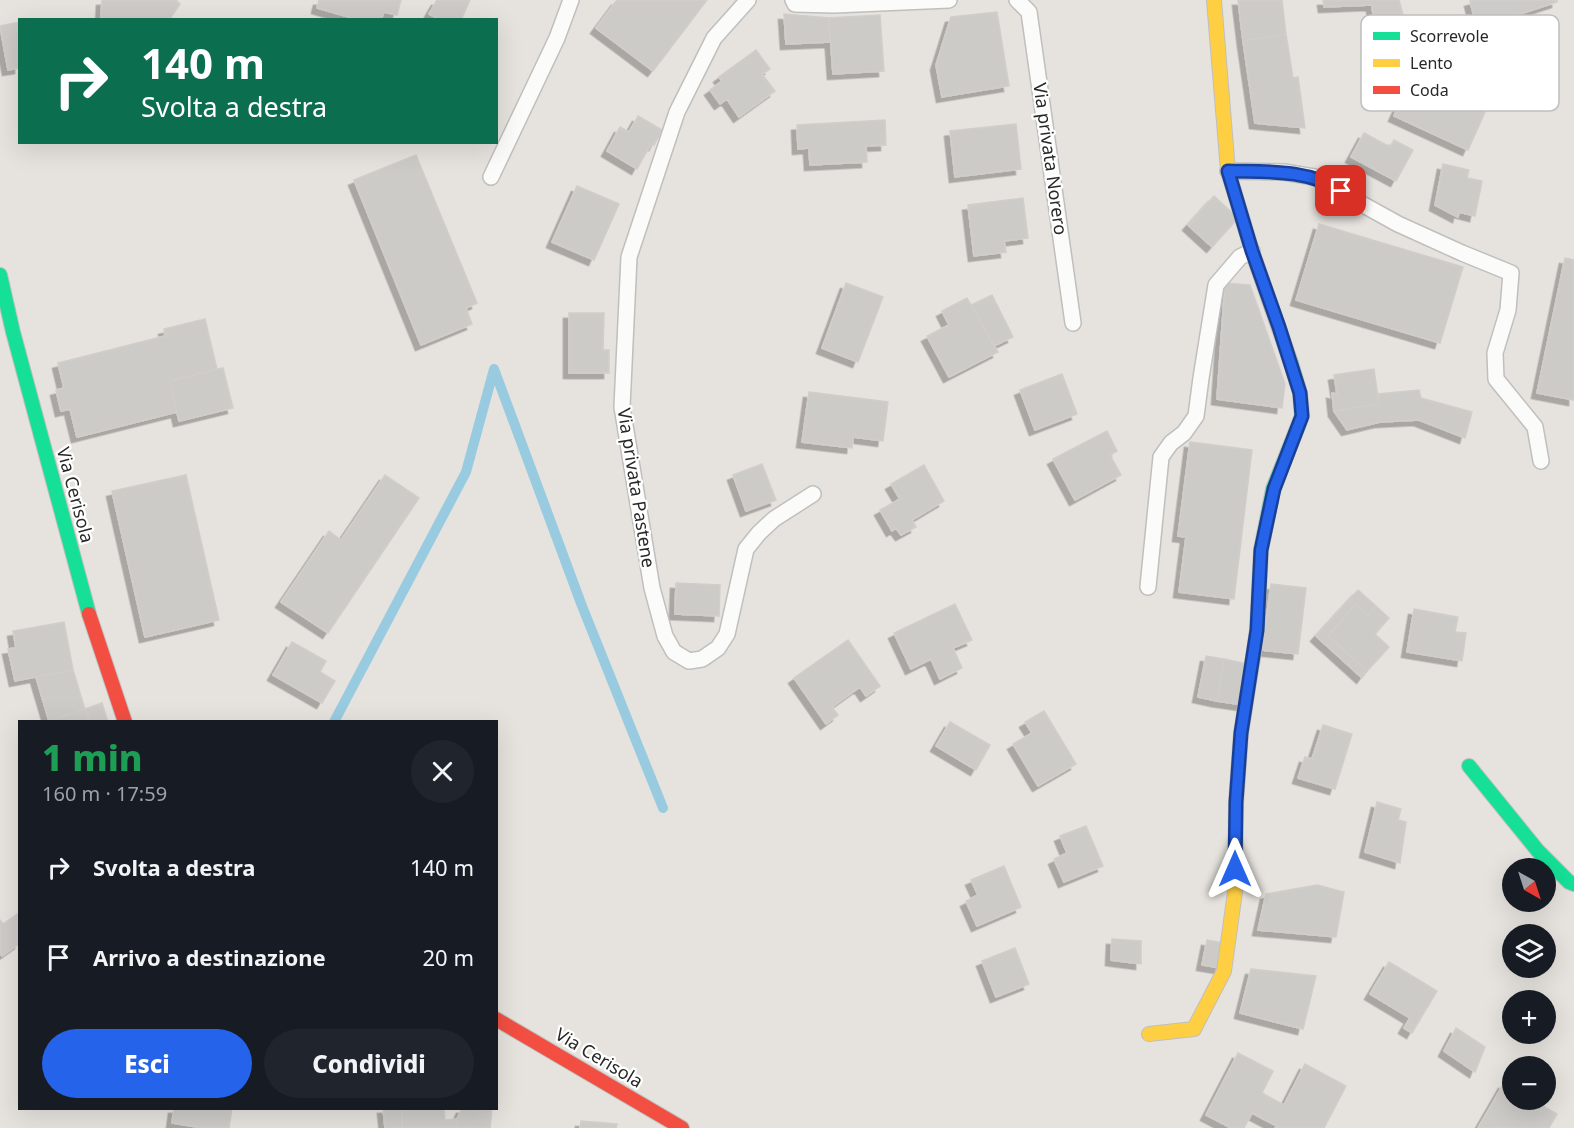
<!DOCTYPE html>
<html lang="it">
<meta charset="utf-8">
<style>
body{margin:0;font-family:"Noto Sans",sans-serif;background:#20242c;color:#f1f3f6;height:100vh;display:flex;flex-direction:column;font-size:22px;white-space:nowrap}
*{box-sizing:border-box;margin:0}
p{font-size:20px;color:#9ea1a6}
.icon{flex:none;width:33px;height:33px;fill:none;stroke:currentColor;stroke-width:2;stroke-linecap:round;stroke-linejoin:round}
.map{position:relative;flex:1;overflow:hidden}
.drawer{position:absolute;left:18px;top:720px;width:480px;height:390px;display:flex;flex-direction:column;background:#171b24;border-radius:0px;box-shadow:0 6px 24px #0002}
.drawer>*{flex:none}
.banner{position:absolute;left:18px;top:18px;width:480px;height:126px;border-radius:0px;box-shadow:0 6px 24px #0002;background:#0b6e4f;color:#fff;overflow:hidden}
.needle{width:39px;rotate:141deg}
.fabs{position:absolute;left:1502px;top:858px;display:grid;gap:12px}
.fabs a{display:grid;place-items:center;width:54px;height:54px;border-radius:50%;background:#171b24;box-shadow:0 6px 24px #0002;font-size:30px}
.pin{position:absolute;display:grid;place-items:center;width:51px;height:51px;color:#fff;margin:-26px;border-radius:12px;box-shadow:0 3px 9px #0006}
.me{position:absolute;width:66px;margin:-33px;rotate:0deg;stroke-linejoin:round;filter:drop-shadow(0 0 4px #0008)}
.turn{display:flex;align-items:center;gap:21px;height:126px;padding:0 24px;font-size:27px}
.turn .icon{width:78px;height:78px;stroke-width:2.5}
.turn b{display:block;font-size:42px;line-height:51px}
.round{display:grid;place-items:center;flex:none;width:63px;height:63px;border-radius:32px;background:#20242c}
.headline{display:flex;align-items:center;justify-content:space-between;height:102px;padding:0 24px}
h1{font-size:36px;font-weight:800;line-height:45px;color:#1e9e55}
.action{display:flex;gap:12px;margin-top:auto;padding:12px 24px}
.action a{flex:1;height:69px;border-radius:36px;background:#2563eb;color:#fff;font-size:24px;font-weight:800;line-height:69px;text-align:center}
.action a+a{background:#20242c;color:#f1f3f6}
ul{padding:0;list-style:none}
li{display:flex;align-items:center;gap:18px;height:90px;padding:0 24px}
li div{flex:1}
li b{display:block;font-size:22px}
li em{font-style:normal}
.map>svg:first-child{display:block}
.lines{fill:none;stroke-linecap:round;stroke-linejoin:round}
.stream{stroke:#99cbe0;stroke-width:10}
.building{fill:#cdcbc8;stroke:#d1ceca;stroke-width:1.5;filter:url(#shadow)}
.lane-casing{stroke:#c0bfbf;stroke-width:18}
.fast-casing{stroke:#c0bfbf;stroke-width:16}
.slow-casing{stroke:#c0bfbf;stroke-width:16}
.jam-casing{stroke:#c0bfbf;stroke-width:16}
.lane{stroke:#fbfbfa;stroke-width:15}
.fast{stroke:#16e098;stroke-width:14}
.slow{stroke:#ffcf43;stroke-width:14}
.jam{stroke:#f24e42;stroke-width:14}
.route-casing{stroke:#184099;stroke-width:15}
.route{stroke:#2563eb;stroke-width:10}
.labels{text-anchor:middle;stroke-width:4.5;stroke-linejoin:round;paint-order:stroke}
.street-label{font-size:18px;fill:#282828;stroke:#fff}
.key{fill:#fff;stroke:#bebebe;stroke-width:1.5}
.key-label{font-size:16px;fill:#282828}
</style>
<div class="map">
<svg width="1574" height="1128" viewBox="0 0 1574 1128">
<defs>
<filter id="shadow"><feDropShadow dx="-5.5" dy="5.5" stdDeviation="0" flood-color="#0004"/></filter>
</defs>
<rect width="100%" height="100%" fill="#e6e3de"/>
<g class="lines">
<path class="stream" d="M494 369 582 606 663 808
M334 722 466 472 494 369"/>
</g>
<path class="building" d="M102 0H176L180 4 169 20H101Z
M319 0H401L397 15 384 12 381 20H359L317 8Z
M437 0H470L461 20H440L429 14Z
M617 0H707L653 71 596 28Z
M1238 0H1282L1286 34 1243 41Z
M1323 0H1399L1403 15H1373L1372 5 1324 7Z
M1474 0H1557V2L1477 28 1470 1Z
M997 12 1009 86 942 97 936 65 951 17Z
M784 14 829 18 830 42 786 44Z
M880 15 884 71 833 74 829 18Z
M20 22V68L8 70 0 26Z
M1286 34 1293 78 1298 77 1305 128 1255 123 1243 41Z
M756 50 770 69 762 74 775 91 739 117 727 99 720 104 710 90 722 81 719 77Z
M1421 57 1440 66 1438 71 1452 77 1451 82 1484 97 1479 107 1486 110 1468 150 1394 116Z
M638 116 662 130 654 145 651 144 637 169 607 151 620 127 629 132Z
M885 120 886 145 866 146 867 162 810 165 809 148 798 149 797 125Z
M1016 124 1021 169 955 177 950 131Z
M1364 133 1390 147 1394 140 1413 150 1396 181 1351 157Z
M416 155 477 303 466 308 472 324 421 345 354 180Z
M1443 164 1469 170 1467 178 1482 181 1475 216 1459 212 1458 217 1435 205Z
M577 186 619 204 594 260 552 242Z
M1214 196 1238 218 1212 247 1188 225Z
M1023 198 1028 238 1004 241 1006 252 974 256 968 205Z
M1319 224 1463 267 1440 343 1296 300Z
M1565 258 1574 260V400L1537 393Z
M846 283 883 297 858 362 822 348Z
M1225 283 1250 285 1285 384 1282 408 1217 399Z
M992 295 1013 337 994 346 971 305Z
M967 298 998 352 949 377 927 336 949 325 942 311Z
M569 313H604L603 350H609V373H569Z
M205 319 217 369 170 381 177 412 77 437 70 409 61 411 56 390 64 388 58 363 165 336 164 329Z
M223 368 233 408 179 421 170 381Z
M1374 369 1379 404 1334 411 1332 393 1337 394 1334 375Z
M1062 374 1077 414 1035 430 1020 390Z
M1419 390 1421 398 1472 412 1465 438 1419 420 1380 422 1347 430 1334 411 1379 404 1378 394Z
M809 392 888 402 883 441 853 437 852 448 802 442Z
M1107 431 1117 451 1110 455 1121 475 1075 500 1053 459Z
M1190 442 1252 450 1234 599 1179 592 1186 537 1178 536Z
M762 464 776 500 746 511 733 475Z
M924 465 944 501 912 520 916 527 901 535 896 528 892 531 880 510 900 499 891 484Z
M186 475 219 620 145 637 112 491Z
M385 475 419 498 328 633 281 602 329 531 341 540Z
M676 583 720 585 719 616 675 614Z
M1271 584 1306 588 1298 654 1262 650Z
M1358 590 1376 606 1368 615 1356 604 1328 636 1367 671 1362 678 1316 636Z
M955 604 972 640 953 648 962 668 940 679 931 659 911 669 894 633Z
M1356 604 1368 615 1376 606 1389 618 1375 634 1389 647 1367 671 1328 636Z
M1414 609 1458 617 1455 632 1466 633 1462 661 1407 652Z
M64 622 73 670 15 681 8 649 16 648 13 631Z
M848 640 880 686 866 696 860 687 832 707 838 715 826 724 794 678Z
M292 642 326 661 320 672 335 681 322 703 273 675Z
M1206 656 1224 659 1217 701 1198 697Z
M1224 659 1248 664 1243 705 1217 701Z
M73 670 85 709 49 721 36 677Z
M102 703 108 722H90L85 709Z
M85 709 90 722H48L49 721Z
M1044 711 1076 764 1038 786 1013 744 1032 733 1025 722Z
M950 722 990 745 976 770 936 746Z
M1323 725 1352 734 1335 789 1298 778 1305 757 1312 759Z
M1377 802 1401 809 1398 820 1406 822 1400 863 1365 852Z
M1086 826 1103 866 1064 882 1054 859 1067 853 1060 836Z
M1004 866 1021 907 977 926 966 901 978 895 971 880Z
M1317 885 1344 892 1336 937 1258 930 1266 894Z
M20 912V943L2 956 0 953V920L3 924Z
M1112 939 1141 941V964L1111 960Z
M1207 940 1224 943 1220 968 1202 965Z
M1015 948 1029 984 996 997 982 961Z
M1389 962 1437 991 1412 1033 1404 1028 1410 1018 1370 994Z
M1251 969 1316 976 1303 1029 1240 1013Z
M1456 1028 1485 1047 1475 1072 1444 1051Z
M1238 1053 1273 1071 1262 1093 1284 1105 1305 1064 1346 1086 1324 1128H1275L1277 1126 1252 1113 1244 1128H1231L1206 1115Z
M1504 1083 1512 1087V1100H1533L1557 1114 1549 1128H1478Z
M174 1108H232L229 1128H203L172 1123Z
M383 1108H402V1128H385Z
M402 1108H444L445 1120 457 1119 456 1128H402Z
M462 1108H492L490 1128H456L457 1119Z
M581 1121 617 1124 616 1128H580Z"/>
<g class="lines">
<defs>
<path id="lane" d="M748 0 714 38 677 112 629 257 622 407 652 588 665 636 674 652 689 661 702 659 718 648 727 634 746 549 759 533 774 519 813 494
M793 0 795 4 834 5 949 0
M1017 0 1029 12 1073 323
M1228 171 1284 172 1314 177 1330 184 1351 198 1398 224 1462 253 1511 273 1508 310 1495 353 1496 379 1535 427 1541 461
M491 177 557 38 571 0
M1148 587 1161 457 1171 443 1184 433 1196 416 1201 378 1216 285 1240 257 1252 251"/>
<path id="fast" d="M0 275 13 332 89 614
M1254 651 1257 630 1261 550 1273 489 1302 416 1300 393 1291 363
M1469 766 1538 851 1569 882 1574 884"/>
<path id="slow" d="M1214 0 1228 171 1252 251 1291 363
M1149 1034 1194 1029 1224 971 1235 892 1236 803 1241 733 1254 651"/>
<path id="jam" d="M89 614 125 722
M496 1019 682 1128"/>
</defs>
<use href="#lane" class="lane-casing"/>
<use href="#fast" class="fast-casing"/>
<use href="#slow" class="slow-casing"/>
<use href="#jam" class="jam-casing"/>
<use href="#lane" class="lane"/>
<use href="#fast" class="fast"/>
<use href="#slow" class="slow"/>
<use href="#jam" class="jam"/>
</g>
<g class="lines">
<defs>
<path id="route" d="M1235 869 1236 802 1241 733 1257 630 1261 550 1274 489 1302 416 1300 393 1279 327 1252 251 1228 171C1266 172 1308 169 1341 191"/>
</defs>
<use href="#route" class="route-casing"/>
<use href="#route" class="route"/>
</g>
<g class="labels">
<g class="street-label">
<text transform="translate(1050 159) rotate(82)" y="6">Via privata Norero</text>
<text transform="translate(636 488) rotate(81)" y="6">Via privata Pastene</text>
<text transform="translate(75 495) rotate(75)" y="6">Via Cerisola</text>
<text transform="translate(599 1058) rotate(31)" y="6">Via Cerisola</text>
</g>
</g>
<rect x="1361" y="15" width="198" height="96" rx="9" class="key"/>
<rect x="1373" y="32" width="27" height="8" fill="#16e098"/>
<rect x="1373" y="59" width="27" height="8" fill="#ffcf43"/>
<rect x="1373" y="86" width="27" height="8" fill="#f24e42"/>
<g class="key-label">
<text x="1410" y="42">Scorrevole</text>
<text x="1410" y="69">Lento</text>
<text x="1410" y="96">Coda</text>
</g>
</svg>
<div class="fabs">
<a><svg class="needle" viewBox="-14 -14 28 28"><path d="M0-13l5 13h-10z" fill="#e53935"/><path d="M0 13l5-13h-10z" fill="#9ea1a6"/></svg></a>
<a><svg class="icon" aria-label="layers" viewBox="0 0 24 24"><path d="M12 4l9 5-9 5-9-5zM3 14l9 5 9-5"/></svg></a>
<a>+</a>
<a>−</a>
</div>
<div class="pin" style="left:1341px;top:191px;background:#d93025"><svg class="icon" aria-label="arrive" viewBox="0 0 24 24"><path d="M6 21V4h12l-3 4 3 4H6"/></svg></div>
<svg class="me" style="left:1235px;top:869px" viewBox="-20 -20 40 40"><path d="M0-17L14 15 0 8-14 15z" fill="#2563eb" stroke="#fff" stroke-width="4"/></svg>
<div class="banner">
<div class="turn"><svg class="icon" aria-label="right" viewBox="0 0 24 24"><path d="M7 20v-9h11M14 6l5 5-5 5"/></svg><div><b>140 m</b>Svolta a destra</div></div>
</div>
<section class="drawer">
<div class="headline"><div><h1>1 min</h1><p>160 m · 17:59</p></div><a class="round"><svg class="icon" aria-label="close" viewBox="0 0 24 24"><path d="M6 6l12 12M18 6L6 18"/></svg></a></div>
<ul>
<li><svg class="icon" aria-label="right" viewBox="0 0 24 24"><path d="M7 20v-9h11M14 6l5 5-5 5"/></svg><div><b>Svolta a destra</b></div><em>140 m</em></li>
<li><svg class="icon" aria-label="arrive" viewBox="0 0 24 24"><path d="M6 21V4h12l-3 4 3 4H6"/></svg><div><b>Arrivo a destinazione</b></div><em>20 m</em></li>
</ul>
<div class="action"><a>Esci</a><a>Condividi</a></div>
</section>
</div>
